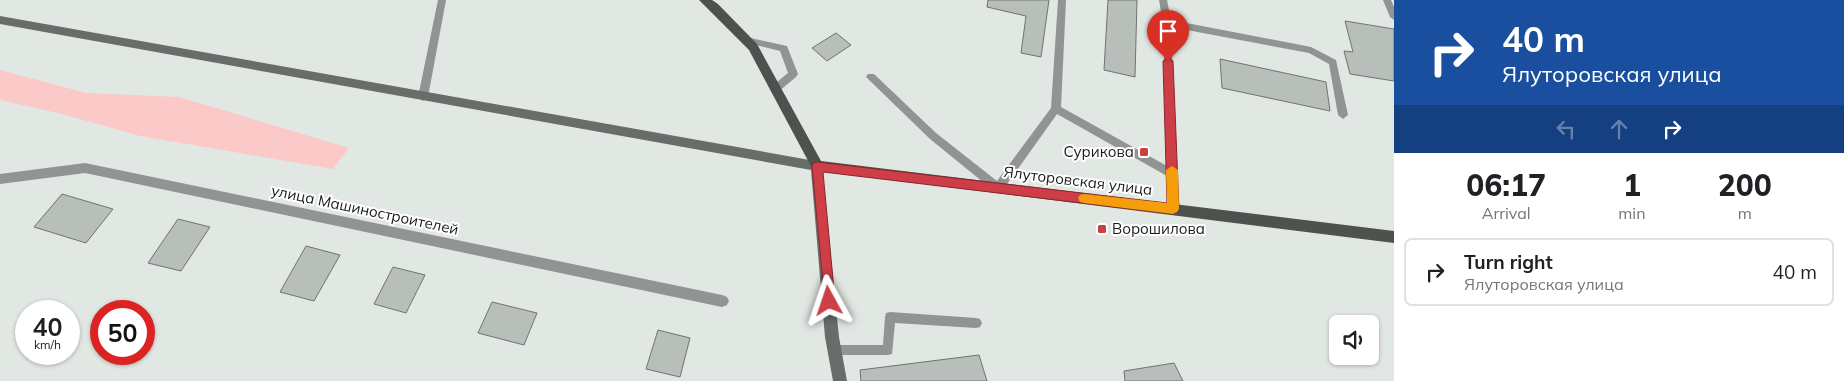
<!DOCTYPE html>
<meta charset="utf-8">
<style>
body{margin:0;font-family:Mulish,sans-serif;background:#f2f2f2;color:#202124;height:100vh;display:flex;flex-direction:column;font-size:19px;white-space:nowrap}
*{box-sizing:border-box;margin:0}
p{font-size:16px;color:#757577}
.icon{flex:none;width:28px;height:28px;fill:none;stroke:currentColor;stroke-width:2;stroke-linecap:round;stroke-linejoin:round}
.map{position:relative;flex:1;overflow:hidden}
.drawer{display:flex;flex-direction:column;background:#fff;width:450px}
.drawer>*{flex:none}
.guide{background:#1a4fa0;color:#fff;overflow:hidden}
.fabs{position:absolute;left:1329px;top:315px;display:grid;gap:10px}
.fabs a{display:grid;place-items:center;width:50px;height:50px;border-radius:8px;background:#fff;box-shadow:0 1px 4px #0004;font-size:25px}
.speed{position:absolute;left:15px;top:300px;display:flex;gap:10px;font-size:25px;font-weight:700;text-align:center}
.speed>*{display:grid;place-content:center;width:65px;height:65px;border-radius:50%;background:#fff;box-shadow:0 1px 4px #0004;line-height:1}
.speed small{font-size:12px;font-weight:400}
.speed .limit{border:8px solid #d22;background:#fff;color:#111}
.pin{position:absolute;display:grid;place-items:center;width:42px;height:42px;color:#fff;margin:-51px -21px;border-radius:50% 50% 50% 0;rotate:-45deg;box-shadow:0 0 5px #0007}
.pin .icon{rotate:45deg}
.me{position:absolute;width:55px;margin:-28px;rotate:355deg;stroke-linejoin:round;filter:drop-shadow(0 0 4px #0008)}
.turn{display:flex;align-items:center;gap:18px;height:105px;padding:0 25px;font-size:22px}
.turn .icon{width:65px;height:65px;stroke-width:2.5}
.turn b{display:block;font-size:35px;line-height:42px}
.lanes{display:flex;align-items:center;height:48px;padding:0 25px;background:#0003;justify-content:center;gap:25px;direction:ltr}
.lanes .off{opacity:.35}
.eta{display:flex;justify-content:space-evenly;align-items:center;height:85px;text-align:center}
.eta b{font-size:30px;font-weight:800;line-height:35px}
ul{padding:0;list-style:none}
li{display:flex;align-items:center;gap:15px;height:68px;margin:0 10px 8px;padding:0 15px;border:2px solid #e0e0e0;border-radius:8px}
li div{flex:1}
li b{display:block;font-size:19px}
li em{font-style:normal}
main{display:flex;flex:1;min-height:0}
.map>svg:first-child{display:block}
.green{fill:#fbc9c7}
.building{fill:#b8beb9;stroke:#6e7470}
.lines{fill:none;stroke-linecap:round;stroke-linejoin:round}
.lane{fill:#919492;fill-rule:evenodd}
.street{fill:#919492;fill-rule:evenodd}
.secondary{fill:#696d6a;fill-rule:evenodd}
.primary{fill:#4d524f;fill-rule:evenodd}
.route{fill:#ce3e46;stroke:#86282e}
.slow{fill:#f59e0b}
.poi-dot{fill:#ce3e46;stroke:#fff;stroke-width:2}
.labels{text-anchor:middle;stroke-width:4;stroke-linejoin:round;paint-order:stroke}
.poi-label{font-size:15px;fill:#191b19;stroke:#fff;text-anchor:end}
.street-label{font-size:15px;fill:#191b19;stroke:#fff}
</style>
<main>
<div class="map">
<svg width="1394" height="381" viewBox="0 0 1394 381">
<rect width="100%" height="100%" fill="#e1e7e2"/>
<path class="green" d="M0 70 86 93 179 97 349 148 333 169 140 136 62 114 0 100Z"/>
<path class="building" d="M988 0H1049L1041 57 1021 53 1026 16 987 7Z
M1108 0H1137L1135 77 1104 70Z
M1345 21 1394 29V81L1350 74 1344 51 1353 52Z
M836 33 851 45 827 61 812 48Z
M1220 59 1326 82 1330 111 1222 88Z
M62 194 113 209 86 243 34 227Z
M178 219 210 227 181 271 148 263Z
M306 246 340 255 314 301 280 292Z
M393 267 425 275 406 313 374 304Z
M492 302 537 313 524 345 478 333Z
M658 330 690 338 680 377 646 369Z
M979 355 987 381H861L860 370Z
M1174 363 1183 381H1125L1124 371Z"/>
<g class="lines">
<path class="lane" d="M438 0H446L428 97 423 101 418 97Z
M1058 0H1066L1061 107 1167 166 1163 23 1159 0H1167L1171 20 1311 47 1336 60 1348 115 1343 119 1338 115 1329 64 1309 53 1171 27 1178 209 1177 212 1173 213 1169 212 1168 209 1167 176 1057 114 1002 191 998 192 994 191 930 139 866 77 868 74H874L936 133 997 181 1051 108Z
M1383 0H1391L1394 7V20L1390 17Z
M746 37 787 46 798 74 796 77 778 92H772L770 89 772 86 788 73 780 51 743 42 742 40Z
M890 312 976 318 980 319 982 323 980 327 976 328 895 323 892 354 888 355H835L831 354 829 350 831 346 835 345H883L885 317 886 313Z"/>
<path class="street" d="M85 163 722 295 727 297 729 301 727 305 722 307 85 173 0 184V174Z"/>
<path class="secondary" d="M0 16 821 162 839 337 847 381H833L825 337 811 170 0 24Z"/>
<path class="primary" d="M699 0H712L718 4 757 44 821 161 1394 231V243L813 170 749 50Z"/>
</g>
<path class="route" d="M1168 57 1173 61 1179 209 1177 212 1173 214 823 172 835 301 833 305 829 306 825 305 812 166 813 163 817 162 1167 203 1163 61Z"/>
<path class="slow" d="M1172 166 1178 170 1179 209 1177 212 1173 214 1084 203 1080 202 1078 198 1080 195 1084 194 1167 203 1166 170Z"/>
<g class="poi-dot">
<rect x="1139" y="147" width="10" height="10" rx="2.5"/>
<rect x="1097" y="224" width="10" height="10" rx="2.5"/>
</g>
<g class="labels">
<g class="poi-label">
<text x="1134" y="157">Сурикова</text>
<text x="1112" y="234" text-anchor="start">Ворошилова</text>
</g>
<g class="street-label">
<text transform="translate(1078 181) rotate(7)" y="5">Ялуторовская улица</text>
<text transform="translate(365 210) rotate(12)" y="5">улица Машиностроителей</text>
</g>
</g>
</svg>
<div class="fabs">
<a><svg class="icon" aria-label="sound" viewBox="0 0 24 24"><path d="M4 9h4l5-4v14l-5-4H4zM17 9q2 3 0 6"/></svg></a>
</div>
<div class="speed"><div>40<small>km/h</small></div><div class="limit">50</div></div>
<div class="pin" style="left:1168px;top:61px;background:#d93025"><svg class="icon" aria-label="arrive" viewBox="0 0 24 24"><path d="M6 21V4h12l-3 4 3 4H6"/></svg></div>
<svg class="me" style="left:829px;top:301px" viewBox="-20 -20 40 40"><path d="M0-17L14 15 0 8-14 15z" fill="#ce3e46" stroke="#fff" stroke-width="4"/></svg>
</div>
<section class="drawer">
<div class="guide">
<div class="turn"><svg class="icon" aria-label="right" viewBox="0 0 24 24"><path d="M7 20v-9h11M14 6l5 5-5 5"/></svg><div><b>40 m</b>Ялуторовская улица</div></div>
<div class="lanes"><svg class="icon off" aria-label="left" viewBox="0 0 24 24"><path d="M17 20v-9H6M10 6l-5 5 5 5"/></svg><svg class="icon off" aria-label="ahead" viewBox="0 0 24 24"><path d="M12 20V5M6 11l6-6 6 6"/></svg><svg class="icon" aria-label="right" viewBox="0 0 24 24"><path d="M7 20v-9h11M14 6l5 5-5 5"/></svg></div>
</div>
<div class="eta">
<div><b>06:17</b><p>Arrival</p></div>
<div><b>1</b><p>min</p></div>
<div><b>200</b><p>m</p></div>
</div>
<ul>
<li><svg class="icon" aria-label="right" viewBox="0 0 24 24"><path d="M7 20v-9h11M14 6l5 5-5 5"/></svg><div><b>Turn right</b><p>Ялуторовская улица</p></div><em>40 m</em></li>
</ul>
</section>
</main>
